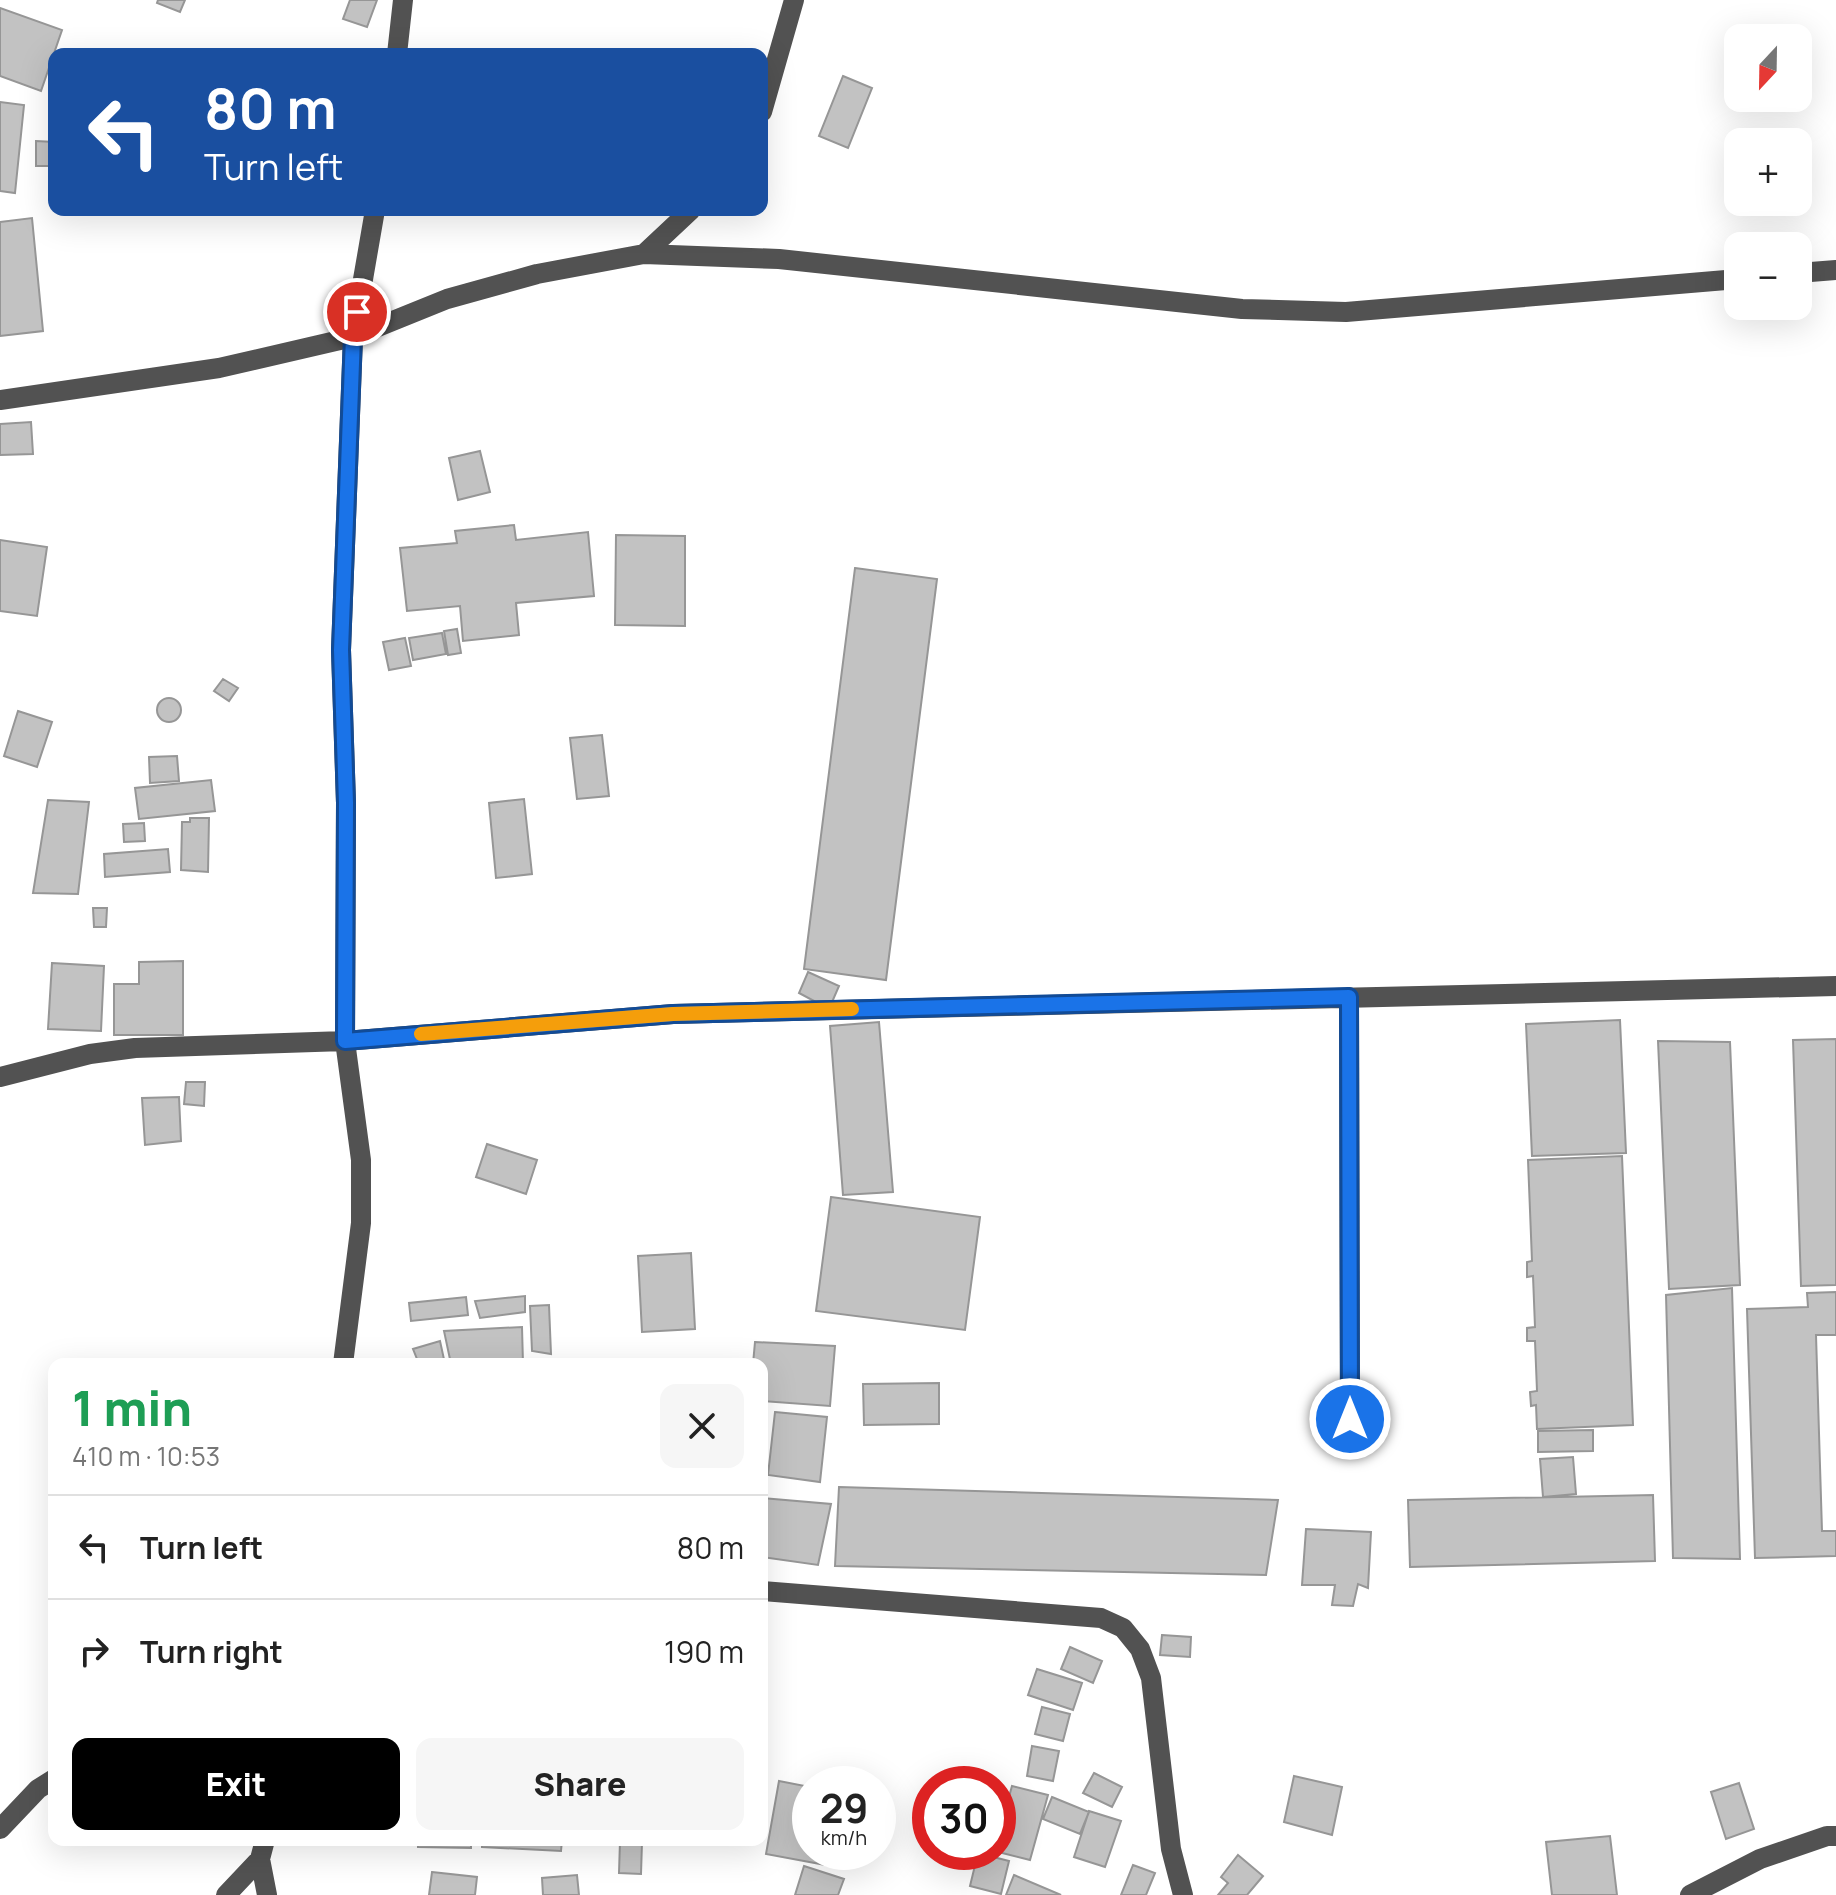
<!DOCTYPE html>
<meta charset="utf-8">
<style>
body{margin:0;font-family:Manrope,sans-serif;background:#f6f6f6;color:#222;height:100vh;display:flex;flex-direction:column;font-size:30px;white-space:nowrap}
*{box-sizing:border-box;margin:0}
p{font-size:26px;color:#767676}
.icon{flex:none;width:44px;height:44px;fill:none;stroke:currentColor;stroke-width:2;stroke-linecap:round;stroke-linejoin:round}
.map{position:relative;flex:1;overflow:hidden}
.sheet{position:absolute;left:48px;top:1358px;width:720px;height:488px;display:flex;flex-direction:column;background:#fff;border-radius:16px;box-shadow:0 8px 32px #0002}
.sheet>*{flex:none}
.banner{position:absolute;left:48px;top:48px;width:720px;height:168px;border-radius:16px;box-shadow:0 8px 32px #0002;background:#1a4fa0;color:#fff;overflow:hidden}
.needle{width:52px;rotate:202deg}
.fabs{position:absolute;left:1724px;top:24px;display:grid;gap:16px}
.fabs a{display:grid;place-items:center;width:88px;height:88px;border-radius:16px;background:#fff;box-shadow:0 8px 32px #0002;font-size:40px}
.speed{position:absolute;left:792px;top:1766px;display:flex;gap:16px;font-size:40px;font-weight:700;text-align:center}
.speed>*{display:grid;place-content:center;width:104px;height:104px;border-radius:50%;background:#fff;box-shadow:0 8px 32px #0002;line-height:1}
.speed small{font-size:20px;font-weight:400}
.speed .limit{border:12px solid #d22;background:#fff;color:#111}
.pin{position:absolute;display:grid;place-items:center;width:68px;height:68px;color:#fff;margin:-34px;border:4px solid #fff;border-radius:50%;box-shadow:0 2px 8px #0007}
.me{position:absolute;width:88px;margin:-44px;rotate:0deg;stroke-linejoin:round;filter:drop-shadow(0 0 6px #0008)}
.turn{display:flex;align-items:center;gap:28px;height:168px;padding:0 24px;font-size:36px}
.turn .icon{width:104px;height:104px;stroke-width:2.5}
.turn b{display:block;font-size:56px;line-height:68px}
.round{display:grid;place-items:center;flex:none;width:84px;height:84px;border-radius:16px;background:#f6f6f6}
.overview{display:flex;align-items:center;justify-content:space-between;height:136px;padding:0 24px}
h1{font-size:48px;font-weight:800;line-height:60px;color:#1e9e55}
.action{display:flex;gap:16px;margin-top:auto;padding:16px 24px}
.action a{flex:1;height:92px;border-radius:16px;background:#000;color:#fff;font-size:32px;font-weight:800;line-height:92px;text-align:center}
.action a+a{background:#f6f6f6;color:#222}
ul{padding:0;list-style:none}
li{display:flex;align-items:center;gap:24px;height:104px;padding:0 24px;border-top:2px solid #e0e0e0}
li div{flex:1}
li b{display:block;font-size:30px}
li em{font-style:normal}
.map>svg:first-child{display:block}
.building{fill:#c2c2c2;stroke:#969696;stroke-width:2}
.lines{fill:none;stroke-linecap:round;stroke-linejoin:round}
.minor{stroke:#525252;stroke-width:20}
.route-casing{stroke:#114b97;stroke-width:20}
.route{stroke:#1a73e8;stroke-width:14}
.slow{stroke:#f59e0b;stroke-width:14}
</style>
<div class="map">
<svg width="1836" height="1895" viewBox="0 0 1836 1895">
<rect width="100%" height="100%" fill="#fff"/>
<path class="building" d="M158 0H185L180 12 157 3Z
M350 0H377L367 27 343 19Z
M0 8 62 30 41 91 0 76Z
M843 76 872 88 848 148 819 136Z
M0 102 24 105 15 193 0 191Z
M36 141 54 142V166H36Z
M32 218 43 331 0 336V222Z
M31 422 33 454 0 455V424Z
M480 451 490 492 458 500 449 458Z
M514 525 516 540 588 532 594 596 516 603 519 635 463 641 460 606 407 611 400 548 457 543 455 531Z
M616 535 685 536V626L615 625Z
M0 540 47 547 37 616 0 611Z
M855 568 937 579 886 980 804 969Z
M457 629 461 653 448 655 444 631Z
M442 633 446 654 413 660 409 638Z
M405 638 411 666 389 670 383 642Z
M223 679 238 688 229 701 214 691Z
M157 710a12 12 0 1 1 24 0a12 12 0 1 1-24 0Z
M18 711 52 722 37 767 4 756Z
M602 735 609 796 577 799 570 738Z
M177 756 179 781 150 783 149 757Z
M211 780 215 811 139 819 135 788Z
M524 799 532 874 496 878 489 803Z
M48 800 89 802 78 894 33 893Z
M190 818H209L208 872 181 870 182 822H190Z
M144 823 145 841 124 842 123 824Z
M168 849 170 872 105 877 104 854Z
M93 908H107L106 927H94Z
M183 961V1035H114V984H139V962Z
M52 963 104 966 101 1031 48 1029Z
M808 972 839 986 829 1009 799 993Z
M1620 1020 1626 1153 1532 1156 1526 1024Z
M879 1022 893 1192 843 1195 830 1026Z
M1836 1039V1285L1801 1286 1793 1040Z
M1658 1041 1730 1042 1740 1285 1669 1289Z
M186 1082H205L204 1106 184 1104Z
M179 1097 181 1141 145 1145 142 1098Z
M487 1144 537 1160 526 1194 476 1177Z
M1622 1156 1633 1425 1537 1429 1536 1405 1531 1406 1530 1392 1537 1391 1535 1341H1527V1328L1535 1327 1533 1276 1527 1277V1262L1532 1261 1528 1160Z
M831 1197 980 1217 965 1330 816 1311Z
M691 1253 695 1329 642 1332 638 1256Z
M1732 1288 1740 1559 1673 1558 1666 1295Z
M1836 1292V1335H1816L1822 1531H1836V1556L1755 1558 1747 1309 1808 1307 1807 1293Z
M525 1296V1312L480 1318 475 1301Z
M466 1297 468 1315 411 1321 409 1303Z
M549 1305 551 1354 532 1351 530 1306Z
M522 1327 523 1364H451L444 1331Z
M440 1341 445 1364H419L413 1349Z
M755 1342 835 1346 830 1406 762 1401V1364H753Z
M939 1383V1424L864 1425 863 1384Z
M775 1412 827 1417 820 1482 768 1475Z
M1593 1430V1451L1538 1452V1431Z
M1573 1457 1576 1494 1543 1497 1540 1459Z
M839 1487 1278 1500 1266 1575 835 1566Z
M1653 1495 1655 1561 1410 1567 1408 1500Z
M762 1498 831 1504 818 1565 762 1557Z
M1306 1529 1371 1532 1368 1588 1358 1584 1353 1606 1332 1605 1335 1585H1302Z
M1162 1635 1191 1637 1190 1657 1160 1655Z
M1070 1647 1102 1661 1093 1683 1061 1669Z
M1037 1669 1082 1683 1073 1710 1028 1695Z
M1042 1707 1070 1714 1063 1741 1035 1734Z
M1032 1746 1059 1751 1053 1781 1027 1776Z
M1094 1773 1122 1787 1112 1807 1083 1793Z
M1294 1776 1342 1787 1332 1835 1284 1822Z
M779 1781 810 1787V1852H833L831 1866 766 1854Z
M1739 1783 1754 1829 1726 1839 1711 1792Z
M1012 1786 1048 1795 1030 1860 998 1852V1836Z
M1052 1797 1089 1812 1080 1834 1043 1819Z
M1089 1811 1121 1821 1105 1867 1074 1857Z
M1610 1836 1617 1895H1552L1546 1842Z
M418 1840H471V1848L418 1847Z
M482 1840H562L561 1851 482 1847Z
M620 1841 642 1842 641 1874 619 1873Z
M978 1853 1009 1861 1001 1894 970 1886Z
M1238 1855 1263 1876 1247 1895H1218L1228 1883 1221 1877Z
M1133 1865 1155 1873 1146 1895H1121Z
M804 1866 844 1879 838 1895H795Z
M432 1872 477 1877 475 1895H429Z
M577 1875 579 1895H543L542 1878Z
M1014 1875 1061 1895H1006Z"/>
<g class="lines">
<path class="minor" d="M397 54 403 0
M762 112 794 0
M644 254 779 259 1242 309 1346 312 1738 279
M1798 273 1836 270
M0 400 219 368 353 337 447 299 537 274 644 254 691 210
M1349 997 1350 1419
M0 1077 90 1054 135 1048 345 1041 673 1014 1836 986
M343 1364 361 1223V1160L345 1041 346 803 341 650 353 337 375 210
M762 1591 1101 1618 1123 1628 1140 1649 1151 1678 1171 1849 1183 1895
M0 1829 38 1789 54 1779
M265 1840 260 1859 267 1895
M226 1895 260 1859
M1690 1895 1760 1859 1827 1836H1836"/>
</g>
<g class="lines">
<defs>
<path id="route" d="M357 312 353 337 341 650 346 803 345 1041 673 1014 1349 997 1350 1419"/>
</defs>
<use href="#route" class="route-casing"/>
<use href="#route" class="route"/>
<path class="slow" d="M421 1034 673 1014 852 1009"/>
</g>
</svg>
<div class="fabs">
<a><svg class="needle" viewBox="-14 -14 28 28"><path d="M0-13l5 13h-10z" fill="#e53935"/><path d="M0 13l5-13h-10z" fill="#767676"/></svg></a>
<a>+</a>
<a>−</a>
</div>
<div class="speed"><div>29<small>km/h</small></div><div class="limit">30</div></div>
<div class="pin" style="left:357px;top:312px;background:#d93025"><svg class="icon" aria-label="arrive" viewBox="0 0 24 24"><path d="M6 21V4h12l-3 4 3 4H6"/></svg></div>
<svg class="me" style="left:1350px;top:1419px" viewBox="-20 -20 40 40"><circle r="17" fill="#1a73e8" stroke="#fff" stroke-width="3"/><path d="M0-11L8 9 0 5-8 9z" fill="#fff"/></svg>
<div class="banner">
<div class="turn"><svg class="icon" aria-label="left" viewBox="0 0 24 24"><path d="M17 20v-9H6M10 6l-5 5 5 5"/></svg><div><b>80 m</b>Turn left</div></div>
</div>
<section class="sheet">
<div class="overview"><div><h1>1 min</h1><p>410 m · 10:53</p></div><a class="round"><svg class="icon" aria-label="close" viewBox="0 0 24 24"><path d="M6 6l12 12M18 6L6 18"/></svg></a></div>
<ul>
<li><svg class="icon" aria-label="left" viewBox="0 0 24 24"><path d="M17 20v-9H6M10 6l-5 5 5 5"/></svg><div><b>Turn left</b></div><em>80 m</em></li>
<li><svg class="icon" aria-label="right" viewBox="0 0 24 24"><path d="M7 20v-9h11M14 6l5 5-5 5"/></svg><div><b>Turn right</b></div><em>190 m</em></li>
</ul>
<div class="action"><a>Exit</a><a>Share</a></div>
</section>
</div>
